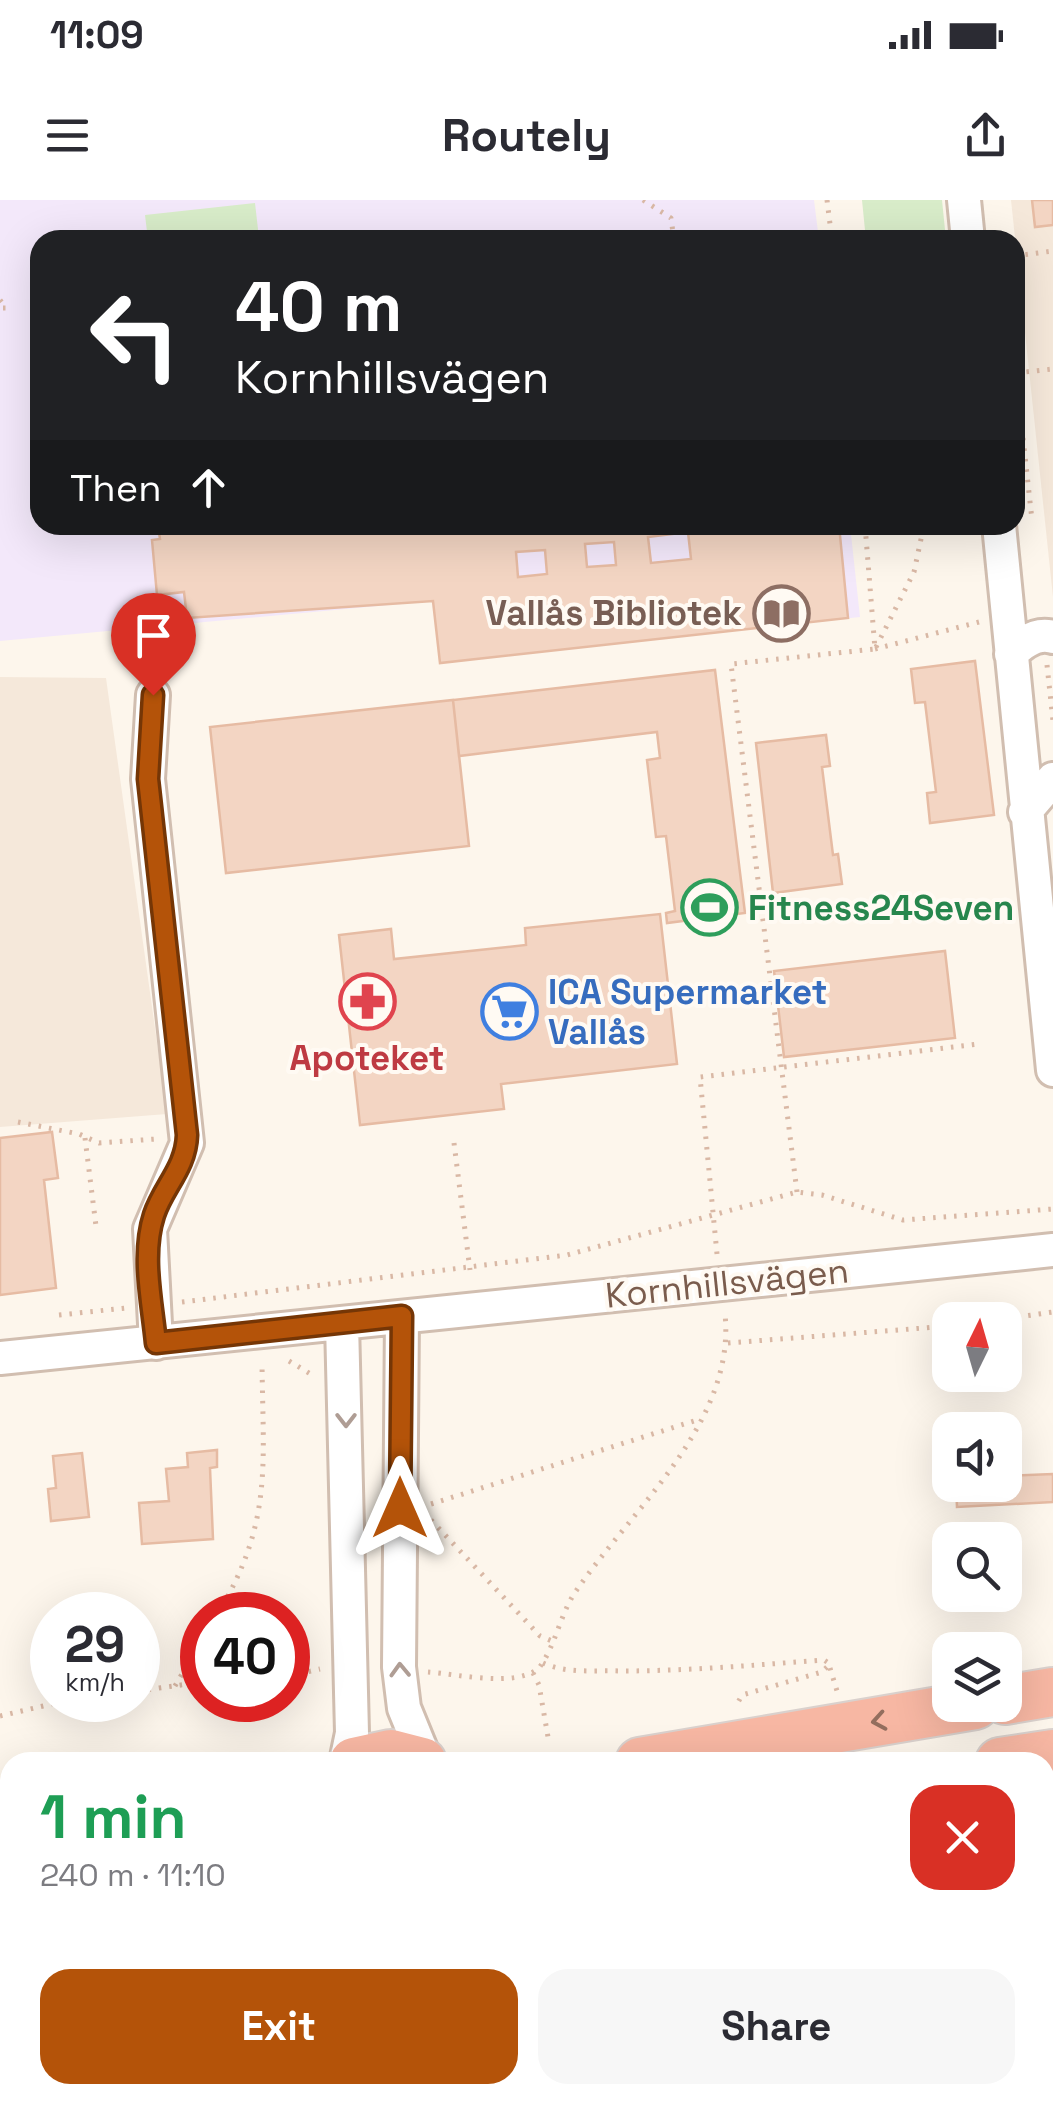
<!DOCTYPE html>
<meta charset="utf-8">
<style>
body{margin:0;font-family:"Space Grotesk",sans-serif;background:#f7f7f7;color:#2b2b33;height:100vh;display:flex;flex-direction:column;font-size:38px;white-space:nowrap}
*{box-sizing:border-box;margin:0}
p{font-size:32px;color:#7c7c81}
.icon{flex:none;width:55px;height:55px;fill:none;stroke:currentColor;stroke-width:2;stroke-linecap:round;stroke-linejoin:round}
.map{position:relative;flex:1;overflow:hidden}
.details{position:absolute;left:0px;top:1552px;width:1055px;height:352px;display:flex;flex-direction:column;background:#fff;border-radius:30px 30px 0 0;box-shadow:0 10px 40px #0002}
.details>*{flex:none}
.top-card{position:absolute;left:30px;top:30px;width:995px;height:305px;border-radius:30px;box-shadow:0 10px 40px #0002;background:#202124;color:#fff;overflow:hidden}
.needle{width:65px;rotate:5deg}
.buttons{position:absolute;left:932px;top:1102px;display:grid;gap:20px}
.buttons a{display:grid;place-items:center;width:90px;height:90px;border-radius:20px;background:#fff;box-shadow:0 10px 40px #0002;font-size:50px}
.speed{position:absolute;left:30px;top:1392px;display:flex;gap:20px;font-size:50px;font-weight:700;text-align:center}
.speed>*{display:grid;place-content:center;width:130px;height:130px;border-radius:50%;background:#fff;box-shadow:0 10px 40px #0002;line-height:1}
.speed small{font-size:25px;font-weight:400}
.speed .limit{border:15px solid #d22;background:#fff;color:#111}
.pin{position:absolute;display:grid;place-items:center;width:85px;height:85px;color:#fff;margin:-102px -42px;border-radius:50% 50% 50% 0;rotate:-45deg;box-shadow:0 0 10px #0007}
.pin .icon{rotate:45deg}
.me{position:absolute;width:110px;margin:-55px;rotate:0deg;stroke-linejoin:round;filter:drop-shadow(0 0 8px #0008)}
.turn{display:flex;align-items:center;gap:35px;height:210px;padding:0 40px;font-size:45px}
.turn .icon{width:130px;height:130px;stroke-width:2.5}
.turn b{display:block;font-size:70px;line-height:85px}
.then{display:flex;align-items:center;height:95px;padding:0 40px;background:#0003;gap:20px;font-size:38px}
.round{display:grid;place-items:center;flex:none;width:105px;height:105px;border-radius:30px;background:#f7f7f7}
.overview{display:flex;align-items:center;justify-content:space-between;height:170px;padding:0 40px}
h1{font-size:60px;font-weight:700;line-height:75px;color:#1e9e55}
.cta{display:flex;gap:20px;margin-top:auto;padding:20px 40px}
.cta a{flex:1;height:115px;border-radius:30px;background:#b45309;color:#fff;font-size:40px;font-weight:700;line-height:115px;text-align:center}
.cta a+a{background:#f7f7f7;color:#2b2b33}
.status{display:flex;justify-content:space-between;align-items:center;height:70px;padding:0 50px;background:#fff;direction:ltr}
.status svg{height:28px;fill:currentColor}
header{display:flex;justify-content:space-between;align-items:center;height:130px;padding:0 40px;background:#fff;font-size:45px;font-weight:700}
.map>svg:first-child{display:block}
.residential{fill:#f5e8da}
.education{fill:#f3e8fa}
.green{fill:#d8ecc9}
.building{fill:#f3d5c3;stroke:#e6bba3;stroke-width:2.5;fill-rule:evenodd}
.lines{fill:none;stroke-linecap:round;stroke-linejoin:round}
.minor-casing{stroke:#d1beb0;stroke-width:38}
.highway-casing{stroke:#dad1cd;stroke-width:52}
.path{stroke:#d9b8a5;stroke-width:5;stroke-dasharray:2.5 8;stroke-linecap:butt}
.minor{stroke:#fff;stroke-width:32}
.highway{stroke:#f7b7a3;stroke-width:48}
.oneway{stroke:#af9d94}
.oneway2{stroke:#936e5e}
.route-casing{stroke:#753606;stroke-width:25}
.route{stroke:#b45309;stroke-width:18}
.labels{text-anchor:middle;stroke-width:8;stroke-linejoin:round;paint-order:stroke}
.education-label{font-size:35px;font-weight:bold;fill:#785e54;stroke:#fffaf3;text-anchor:end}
.leisure-label{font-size:35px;font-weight:bold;fill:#27864d;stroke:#fffaf3;text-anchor:start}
.shop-label{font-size:35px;font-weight:bold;fill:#366cbe;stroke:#fffaf3;text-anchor:start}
.health-label{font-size:35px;font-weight:bold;fill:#be3a42;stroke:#fffaf3}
.street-label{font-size:35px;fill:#7a5c4d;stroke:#fffaf3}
</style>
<div class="status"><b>11:09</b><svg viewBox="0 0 49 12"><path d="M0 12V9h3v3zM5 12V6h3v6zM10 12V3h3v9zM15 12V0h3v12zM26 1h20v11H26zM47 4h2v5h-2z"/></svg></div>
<header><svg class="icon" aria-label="menu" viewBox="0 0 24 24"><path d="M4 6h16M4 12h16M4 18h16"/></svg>Routely<svg class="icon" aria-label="share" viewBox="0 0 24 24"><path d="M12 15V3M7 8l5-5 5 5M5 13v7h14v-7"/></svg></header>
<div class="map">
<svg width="1053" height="1903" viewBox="0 0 1053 1903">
<rect width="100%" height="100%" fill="#fdf6ec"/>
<path class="residential" d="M1011 0H1053V397Z
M0 477 106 478 167 914 0 927Z"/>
<path class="education" d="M0 0H814L819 40H40V325H850L860 417 440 463 432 401 0 441Z"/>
<path class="green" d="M862 0H942L946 40H866Z
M255 3 259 38 148 40 145 15Z"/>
<path class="building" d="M1032 0H1053V25L1035 27Z
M839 325 848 418 440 463 433 401 187 418 184 392 157 395 152 340 160 339 158 326 165 325ZM688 332 691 359 651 363 648 337ZM614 342 616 365 587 367 585 344ZM545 350 547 374 518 377 516 352Z
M975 461 994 615 930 623 927 593 936 592 925 502 915 503 911 469Z
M715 470 745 713 667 723 666 713 675 711 666 636 656 637 647 560 660 558 657 532 459 556 453 500Z
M453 500 469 646 226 673 210 527Z
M826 535 830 566 822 567 833 655 838 654 842 684 773 693 756 543Z
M660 714 677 864 501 884 504 909 360 925 339 735 391 729 394 759 526 745 525 728Z
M945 751 955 838 784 857 774 771Z
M52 932 58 978 44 980 56 1088 0 1095V938Z
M217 1250V1267L210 1268 213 1339 142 1344 139 1303 169 1301 166 1269 188 1267 187 1253Z
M82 1253 89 1317 51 1321 48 1289 56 1288 53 1256Z
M1053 1274V1302L957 1307 956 1285H1005V1276Z"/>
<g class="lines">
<defs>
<path id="minor" d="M964 0 968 40
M999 325 1053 870
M1011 454C1022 443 1037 432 1053 437
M153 495 148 579 187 943 150 1029 156 1143
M1025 612 1053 579
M402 1117 399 1467 404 1508 426 1562
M342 1123 352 1533 346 1562
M0 1158 1053 1050
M307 1903 311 1895
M355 1903 359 1895"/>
<path id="highway" d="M1005 1500 1053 1492
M354 1562 391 1554 422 1562
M640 1562 975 1505
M1000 1562 1053 1554
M0 1654 10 1652
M0 1711 10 1710"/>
</defs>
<use href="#minor" class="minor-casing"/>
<use href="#highway" class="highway-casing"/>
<path class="path" d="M643 0 671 18 674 40
M827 0 832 40
M1015 56 1053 51
M0 100 6 108H0
M1015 165 1032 320
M1016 173 1053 169
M876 447 914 372 924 325
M875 449 979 422
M1047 465 1053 521
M18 922 79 934 99 943 156 939
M85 938 96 1026
M454 943 470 1070
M797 992 731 464 875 449 865 325
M717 1054 700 877 979 844
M182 1102 567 1055 797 992 822 995 903 1020 1053 1009
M59 1115 126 1108
M997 1120 1053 1112
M728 1143 950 1126
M289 1161 314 1176
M431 1304 697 1220
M431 1320 540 1436 552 1441
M231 1394 233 1415
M217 1415C273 1323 263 1266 262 1163
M543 1463C567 1474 594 1470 620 1471 689 1471 755 1465 824 1460L830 1464 822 1472 742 1495 736 1506
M830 1468 837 1491
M428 1472C457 1474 516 1488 539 1468 556 1445 560 1414 576 1391 632 1309 736 1222 725 1114
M533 1473 539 1485 548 1537
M288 1476 320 1469
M175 1486 202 1439
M138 1491 202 1482
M0 1516 69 1500
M1045 1647 1053 1646
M571 1895V1903"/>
<use href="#minor" class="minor"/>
<use href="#highway" class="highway"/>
</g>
<defs><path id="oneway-chevron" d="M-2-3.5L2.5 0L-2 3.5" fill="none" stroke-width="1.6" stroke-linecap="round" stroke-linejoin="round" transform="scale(2.5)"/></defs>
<g class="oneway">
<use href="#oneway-chevron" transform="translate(346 1220) rotate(90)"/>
<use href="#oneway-chevron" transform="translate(400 1470) rotate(-92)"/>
</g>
<use class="oneway2" href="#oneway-chevron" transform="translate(879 1521) rotate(170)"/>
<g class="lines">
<defs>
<path id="route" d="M153 495 148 579 187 935C186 968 163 987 154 1015 141 1055 152 1102 156 1143L402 1116 400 1308"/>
</defs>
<use href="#route" class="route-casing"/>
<use href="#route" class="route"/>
</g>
<defs>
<symbol id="library-ring" viewBox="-11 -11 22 22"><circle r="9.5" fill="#fffaf3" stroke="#8d6e63" stroke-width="1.5"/><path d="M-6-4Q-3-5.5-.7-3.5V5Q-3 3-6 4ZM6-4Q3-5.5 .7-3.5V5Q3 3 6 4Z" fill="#8d6e63"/></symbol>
<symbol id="stadium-ring" viewBox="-11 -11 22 22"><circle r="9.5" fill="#fffaf3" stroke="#2e9e5b" stroke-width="1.5"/><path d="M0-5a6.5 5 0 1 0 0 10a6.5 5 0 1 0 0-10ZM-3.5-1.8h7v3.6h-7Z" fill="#2e9e5b"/></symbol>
<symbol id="pharmacy-ring" viewBox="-11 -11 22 22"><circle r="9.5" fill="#fffaf3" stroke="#e0444e" stroke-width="1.5"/><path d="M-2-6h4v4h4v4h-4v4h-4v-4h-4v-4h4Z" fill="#e0444e"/></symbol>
<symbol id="supermarket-ring" viewBox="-11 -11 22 22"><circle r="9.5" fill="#fffaf3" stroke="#3f7fe0" stroke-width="1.5"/><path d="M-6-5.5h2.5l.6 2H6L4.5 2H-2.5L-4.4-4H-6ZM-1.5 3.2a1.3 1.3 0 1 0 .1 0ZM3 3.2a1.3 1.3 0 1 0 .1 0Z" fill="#3f7fe0"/></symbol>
</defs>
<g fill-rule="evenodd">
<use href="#library-ring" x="750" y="382" width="63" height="63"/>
<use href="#stadium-ring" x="678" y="676" width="63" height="63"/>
<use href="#pharmacy-ring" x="336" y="770" width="63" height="63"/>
<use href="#supermarket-ring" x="478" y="780" width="63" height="63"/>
</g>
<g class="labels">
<g class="education-label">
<text x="742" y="425">Vallås Bibliotek</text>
</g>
<g class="leisure-label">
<text x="748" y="720">Fitness24Seven</text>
</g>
<g class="shop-label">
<text x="548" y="804">ICA Supermarket<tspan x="548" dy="40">Vallås</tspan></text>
</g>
<g class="health-label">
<text x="367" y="870">Apoteket</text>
</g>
<g class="street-label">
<text transform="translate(727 1083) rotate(-6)" y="12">Kornhillsvägen</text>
</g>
</g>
</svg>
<div class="buttons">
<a><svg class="needle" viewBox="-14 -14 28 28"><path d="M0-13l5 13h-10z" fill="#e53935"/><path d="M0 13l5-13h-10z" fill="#7c7c81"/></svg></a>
<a><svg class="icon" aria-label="sound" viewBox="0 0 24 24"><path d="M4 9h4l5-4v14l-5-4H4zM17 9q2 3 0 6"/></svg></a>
<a><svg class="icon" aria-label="search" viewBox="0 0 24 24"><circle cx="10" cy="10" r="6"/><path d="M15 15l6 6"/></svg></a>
<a><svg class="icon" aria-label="layers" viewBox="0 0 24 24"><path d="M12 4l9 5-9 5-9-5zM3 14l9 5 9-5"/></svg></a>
</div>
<div class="speed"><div>29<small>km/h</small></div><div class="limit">40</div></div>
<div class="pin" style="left:153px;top:495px;background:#d93025"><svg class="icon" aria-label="arrive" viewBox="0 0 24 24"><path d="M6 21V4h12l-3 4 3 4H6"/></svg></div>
<svg class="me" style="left:400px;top:1308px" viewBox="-20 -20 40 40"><path d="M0-17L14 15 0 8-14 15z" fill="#b45309" stroke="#fff" stroke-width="4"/></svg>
<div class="top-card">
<div class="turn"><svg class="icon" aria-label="left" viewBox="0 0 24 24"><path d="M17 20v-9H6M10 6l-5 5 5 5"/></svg><div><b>40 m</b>Kornhillsvägen</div></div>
<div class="then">Then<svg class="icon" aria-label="ahead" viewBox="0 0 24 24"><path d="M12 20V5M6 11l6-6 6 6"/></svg></div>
</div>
<section class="details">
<div class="overview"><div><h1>1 min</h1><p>240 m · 11:10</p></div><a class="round" style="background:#d93025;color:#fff"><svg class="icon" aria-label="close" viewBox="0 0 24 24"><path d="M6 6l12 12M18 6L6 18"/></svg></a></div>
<div class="cta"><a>Exit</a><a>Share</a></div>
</section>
</div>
